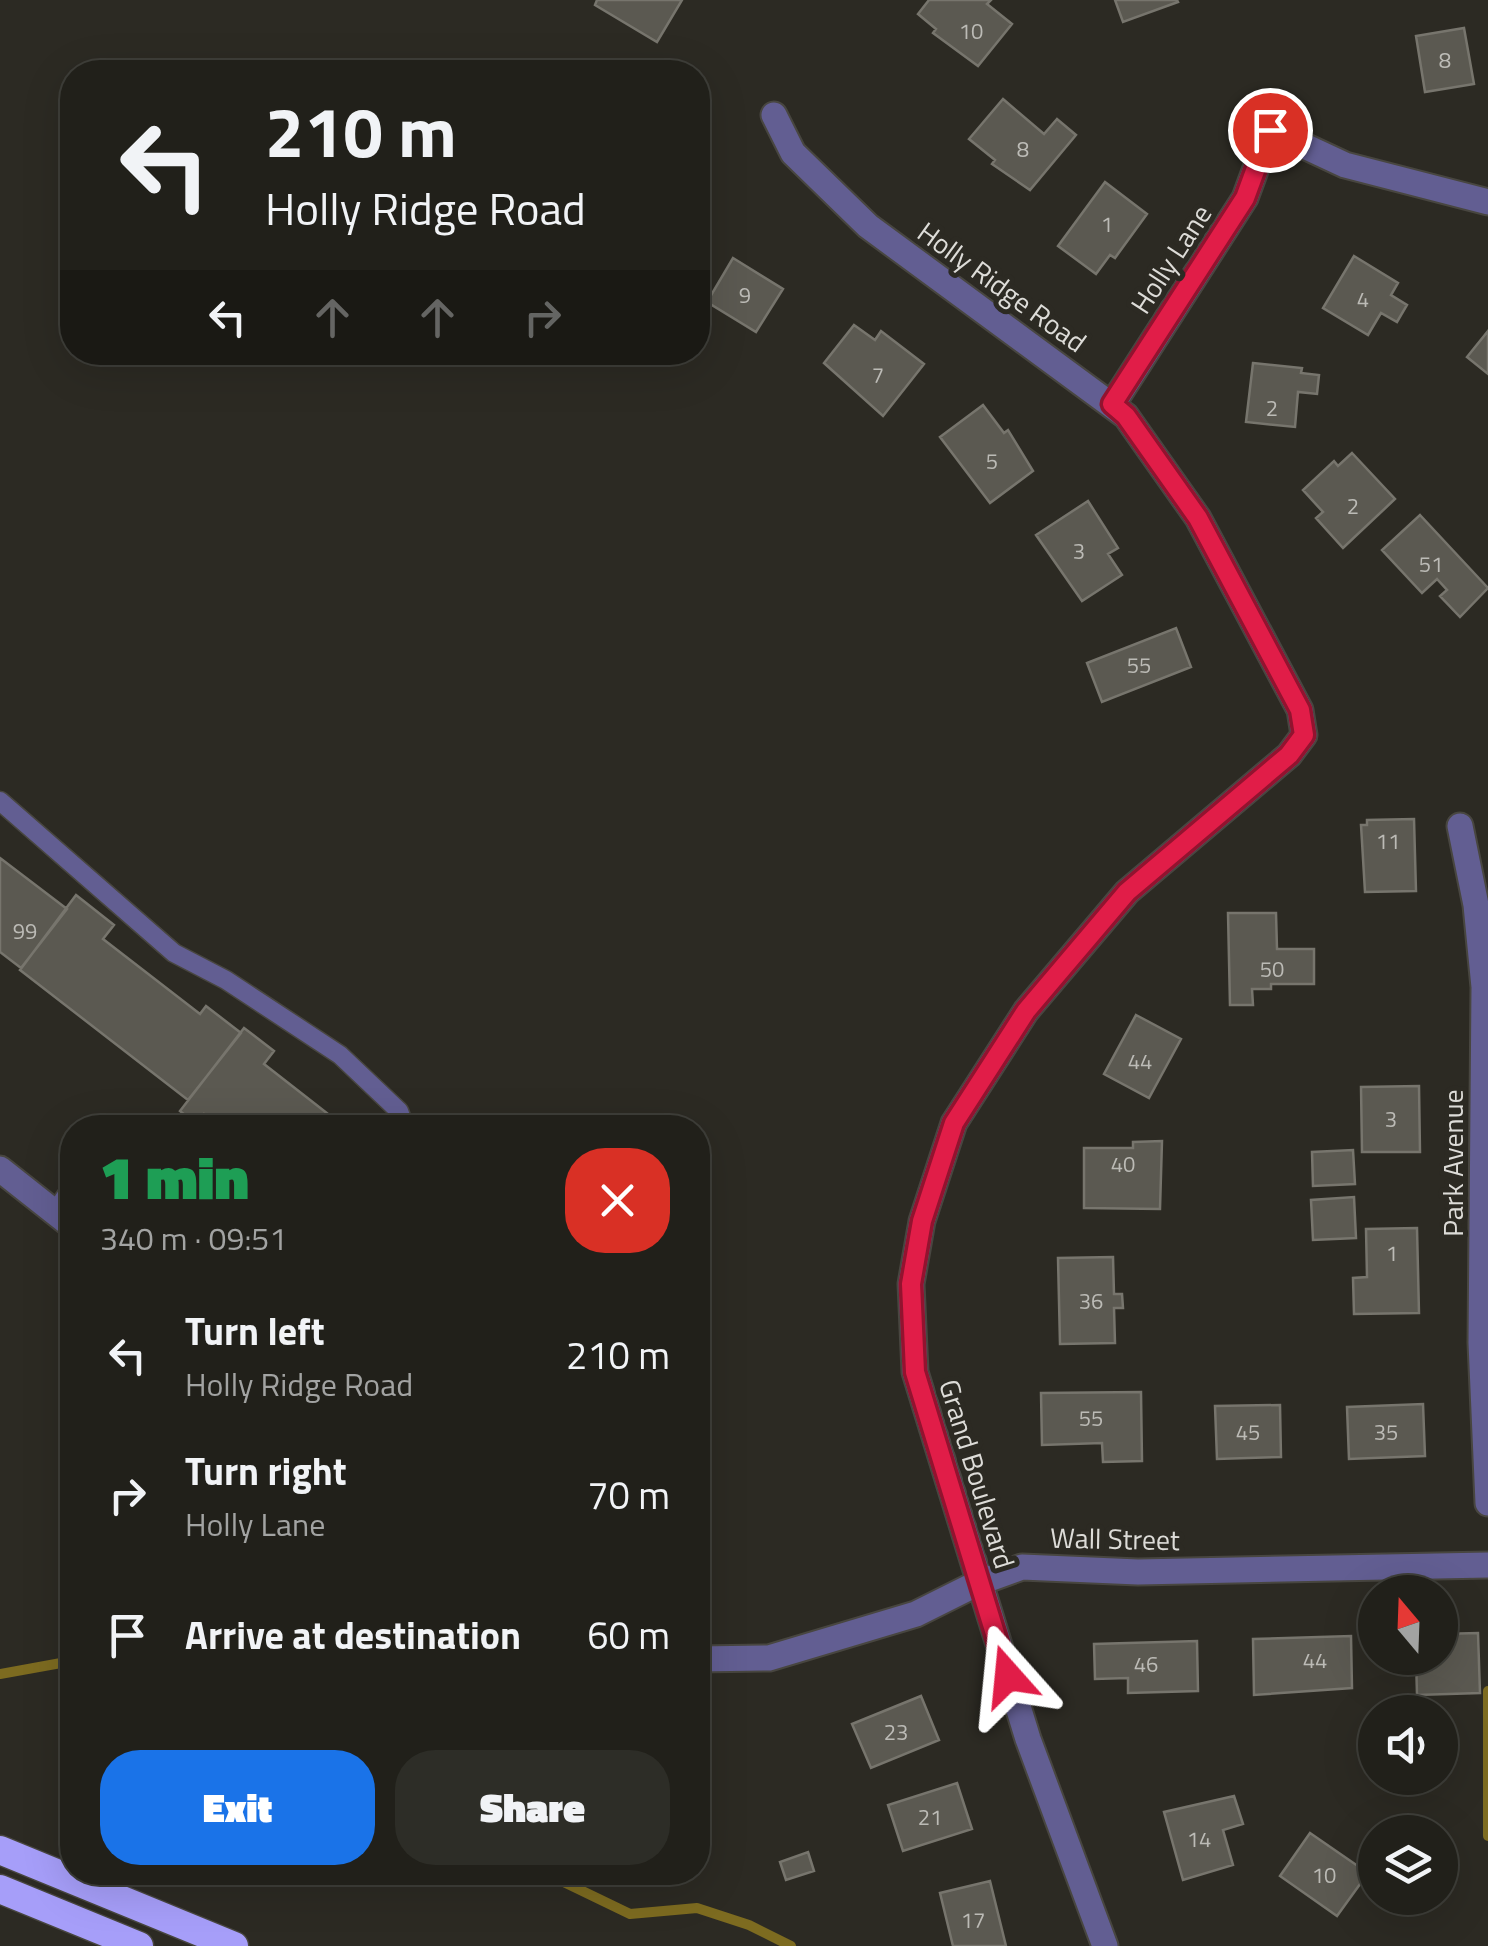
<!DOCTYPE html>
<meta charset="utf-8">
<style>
body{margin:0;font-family:"Titillium Web",sans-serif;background:#2d2d27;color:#f1f3f6;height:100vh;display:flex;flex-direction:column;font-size:38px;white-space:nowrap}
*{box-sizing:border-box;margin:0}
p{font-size:32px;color:#a2a3a2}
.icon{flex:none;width:55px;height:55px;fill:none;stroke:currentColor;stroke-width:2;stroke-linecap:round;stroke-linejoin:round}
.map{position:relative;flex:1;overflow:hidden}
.details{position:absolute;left:60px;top:1115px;width:650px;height:770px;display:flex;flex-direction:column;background:#21201a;border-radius:40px;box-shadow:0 10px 40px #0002,0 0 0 2px #3e3e39}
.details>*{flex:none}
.hud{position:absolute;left:60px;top:60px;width:650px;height:305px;border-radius:40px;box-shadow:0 10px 40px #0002,0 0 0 2px #3e3e39;background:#21201a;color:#f1f3f6;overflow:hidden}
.needle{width:65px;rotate:341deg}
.fabs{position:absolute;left:1358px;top:1575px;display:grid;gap:20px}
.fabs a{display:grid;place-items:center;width:100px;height:100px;border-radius:50%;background:#21201a;box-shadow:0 10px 40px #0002,0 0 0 2px #3e3e39;font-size:50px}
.pin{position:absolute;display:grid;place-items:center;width:85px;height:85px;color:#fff;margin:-42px;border:5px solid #fff;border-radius:50%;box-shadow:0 2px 10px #0007}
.me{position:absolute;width:110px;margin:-55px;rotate:342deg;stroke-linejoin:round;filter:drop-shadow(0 0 8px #0008)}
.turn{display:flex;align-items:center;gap:35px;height:210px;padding:0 40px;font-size:45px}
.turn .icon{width:130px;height:130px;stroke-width:2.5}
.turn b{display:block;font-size:70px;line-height:85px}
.lanes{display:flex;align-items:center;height:95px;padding:0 40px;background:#0003;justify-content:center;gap:50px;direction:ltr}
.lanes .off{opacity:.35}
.round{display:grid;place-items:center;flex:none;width:105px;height:105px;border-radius:40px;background:#2d2d27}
.head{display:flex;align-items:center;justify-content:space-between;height:170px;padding:0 40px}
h1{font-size:60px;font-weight:800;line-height:75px;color:#1e9e55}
.primary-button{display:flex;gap:20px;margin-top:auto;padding:20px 40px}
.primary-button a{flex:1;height:115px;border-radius:40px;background:#1a73e8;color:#fff;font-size:40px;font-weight:800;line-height:115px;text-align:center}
.primary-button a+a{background:#2d2d27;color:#f1f3f6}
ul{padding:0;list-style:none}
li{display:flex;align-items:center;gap:30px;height:140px;padding:0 40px}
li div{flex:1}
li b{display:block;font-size:38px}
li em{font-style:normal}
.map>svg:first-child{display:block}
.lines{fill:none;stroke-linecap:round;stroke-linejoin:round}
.stream{stroke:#7d6b20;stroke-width:10}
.building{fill:#5b5951;stroke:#77756d;stroke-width:2.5}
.service-casing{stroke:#484640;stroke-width:21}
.minor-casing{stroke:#484640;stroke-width:29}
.trunk-casing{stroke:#484640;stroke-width:31}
.service{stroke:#625e92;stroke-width:18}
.minor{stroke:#625e92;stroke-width:25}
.trunk{stroke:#a69ef9;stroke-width:28}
.route-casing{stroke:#92132f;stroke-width:25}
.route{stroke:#e11d48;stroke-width:18}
.labels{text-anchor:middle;stroke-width:10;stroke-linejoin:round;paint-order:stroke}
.number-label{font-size:22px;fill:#bcbbb6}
.street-label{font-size:28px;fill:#dddcd8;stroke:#2c2a23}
</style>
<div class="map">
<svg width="1488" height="1946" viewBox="0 0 1488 1946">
<rect width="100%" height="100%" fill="#2c2a23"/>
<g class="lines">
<path class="stream" d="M0 1674 72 1661
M1488 1691V1836
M543 1872 630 1914 697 1908 749 1925 791 1946"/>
</g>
<path class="building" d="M597 0H682L657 42 595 5Z
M929 0H991L987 4 1012 24 978 66 933 33 936 29 918 14Z
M1115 0H1177L1178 2 1123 22Z
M1464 28 1474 84 1425 92 1416 36Z
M1003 99 1044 134 1057 119 1076 135 1030 190 992 164 995 160 969 139Z
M1105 182 1147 214 1115 258 1110 255 1096 274 1058 246Z
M1354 256 1398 283 1391 295 1407 305 1397 322 1381 313 1368 335 1323 308Z
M733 258 783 289 756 332 707 302Z
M854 325 875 340 881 331 924 364 883 416 824 363Z
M1488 331V374L1467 357Z
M1253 363 1302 368 1301 373 1319 375 1317 394 1298 392 1295 427 1246 422Z
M983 405 1004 433 1008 430 1033 471 990 503 940 437Z
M1352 453 1395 499 1343 548 1316 518 1323 512 1303 490 1334 461 1338 466Z
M1088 501 1118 548 1108 554 1122 575 1082 601 1036 535Z
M1420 515 1488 588 1460 617 1440 596 1447 590 1437 579 1422 593 1382 550Z
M1176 628 1191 667 1102 702 1087 663Z
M1414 819 1416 891 1365 892 1361 825H1367V820Z
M0 858 67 909 21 968 0 952Z
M76 895 114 925 103 939 200 1014 206 1006 241 1033 188 1100 20 970Z
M1228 913H1276L1277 949H1314V984H1271V989H1252L1253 1005H1230Z
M1136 1015 1181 1039 1149 1098 1104 1074Z
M244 1028 274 1051 264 1064 346 1128H222L204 1114 196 1124 180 1111Z
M1419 1086 1420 1152H1362L1361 1087Z
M1162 1141 1160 1209 1084 1208V1148H1133V1142Z
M1353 1150 1355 1184 1313 1186 1312 1152Z
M1354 1197 1356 1238 1313 1240 1311 1200Z
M1417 1228 1419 1313 1354 1314 1353 1278 1367 1277 1366 1229Z
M1113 1257 1114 1294H1122L1123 1308H1114L1115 1343 1060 1344 1058 1258Z
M1141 1392 1142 1461 1103 1462 1102 1443 1042 1445 1041 1393Z
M1423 1404 1425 1456 1349 1459 1347 1407Z
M1280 1405 1281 1457 1217 1459 1215 1406Z
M1478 1633 1480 1693 1417 1695 1416 1658H1440V1634Z
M1351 1636 1352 1688 1254 1695 1253 1639Z
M1197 1641 1198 1691 1128 1693V1678L1095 1679 1094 1644Z
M921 1696 939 1740 871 1768 852 1724Z
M921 1696 939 1740 871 1768 852 1724Z
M957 1783 972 1829 903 1851 888 1805Z
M957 1783 972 1829 903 1851 888 1805Z
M1234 1796 1243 1824 1223 1830 1233 1865 1183 1880 1164 1812Z
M1310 1833 1368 1873 1337 1916 1280 1876Z
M808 1852 814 1871 786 1880 780 1862Z
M990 1881 1006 1946H953L940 1893Z
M990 1881 1006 1946H953L940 1893Z"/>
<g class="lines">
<defs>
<path id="service" d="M0 801 174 953 226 980 340 1055 399 1111 405 1128
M55 1212 72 1187"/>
<path id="minor" d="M774 115 793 153 868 226 1126 416 1198 518 1300 710 1304 735 1289 755 1127 892 1026 1011 954 1123 922 1221 911 1284 915 1372 1028 1739 1105 1946
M1112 405 1245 198 1270 130 1345 165 1488 202
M1460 826 1476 905 1484 987 1481 1343 1488 1503
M0 1169 72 1226
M698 1659 769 1658 916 1614 978 1583 1022 1567 1138 1572 1488 1565"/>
<path id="trunk" d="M0 1850 234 1946
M0 1889 139 1946"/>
</defs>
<use href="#service" class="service-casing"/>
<use href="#minor" class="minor-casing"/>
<use href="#trunk" class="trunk-casing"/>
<use href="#service" class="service"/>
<use href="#minor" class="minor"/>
<use href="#trunk" class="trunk"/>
</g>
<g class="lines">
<defs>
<path id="route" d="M1008 1676 915 1372 911 1284 922 1221 954 1123 1026 1011 1127 892 1289 755 1304 735 1300 710 1198 518 1126 416 1112 404 1245 198 1270 130"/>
</defs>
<use href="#route" class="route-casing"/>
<use href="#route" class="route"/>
</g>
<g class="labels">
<g class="number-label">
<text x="971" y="39">10</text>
<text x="1445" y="68">8</text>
<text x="1023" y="157">8</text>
<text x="1107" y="232">1</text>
<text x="745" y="303">9</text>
<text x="1363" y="307">4</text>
<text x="878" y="383">7</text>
<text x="1272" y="416">2</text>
<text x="992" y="469">5</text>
<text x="1353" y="514">2</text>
<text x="1079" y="559">3</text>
<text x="1431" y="572">51</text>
<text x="1139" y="673">55</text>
<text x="1388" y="849">11</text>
<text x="25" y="939">99</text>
<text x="1272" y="977">50</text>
<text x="1140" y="1069">44</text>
<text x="1391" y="1127">3</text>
<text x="1123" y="1172">40</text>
<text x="1392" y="1261">1</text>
<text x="1091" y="1309">36</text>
<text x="1091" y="1426">55</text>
<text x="1248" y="1440">45</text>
<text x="1386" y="1440">35</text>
<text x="1315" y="1668">44</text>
<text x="1146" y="1672">46</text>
<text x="896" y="1740">23</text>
<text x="930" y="1825">21</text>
<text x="1199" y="1847">14</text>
<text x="1324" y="1883">10</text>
<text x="973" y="1928">17</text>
</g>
<g class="street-label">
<text transform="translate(1171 259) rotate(-57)" y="10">Holly Lane</text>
<text transform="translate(1002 287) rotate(36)" y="10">Holly Ridge Road</text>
<text transform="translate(1453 1163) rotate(-90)" y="10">Park Avenue</text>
<text transform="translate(977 1474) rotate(73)" y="10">Grand Boulevard</text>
<text transform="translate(1115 1539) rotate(1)" y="10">Wall Street</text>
</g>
</g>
</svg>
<div class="fabs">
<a><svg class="needle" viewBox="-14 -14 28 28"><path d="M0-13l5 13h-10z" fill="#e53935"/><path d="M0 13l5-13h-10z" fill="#a2a3a2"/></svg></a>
<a><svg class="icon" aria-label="sound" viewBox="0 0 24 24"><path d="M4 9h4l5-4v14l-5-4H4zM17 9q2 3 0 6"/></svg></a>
<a><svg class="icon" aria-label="layers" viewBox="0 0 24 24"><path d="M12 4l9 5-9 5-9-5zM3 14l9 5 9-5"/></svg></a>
</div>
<div class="pin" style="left:1270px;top:130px;background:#d93025"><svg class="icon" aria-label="arrive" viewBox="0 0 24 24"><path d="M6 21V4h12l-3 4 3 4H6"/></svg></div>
<svg class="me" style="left:1008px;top:1676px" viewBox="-20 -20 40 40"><path d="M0-17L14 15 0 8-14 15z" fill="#e11d48" stroke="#fff" stroke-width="4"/></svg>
<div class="hud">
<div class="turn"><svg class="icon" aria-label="left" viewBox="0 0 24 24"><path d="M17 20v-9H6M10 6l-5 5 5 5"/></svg><div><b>210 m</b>Holly Ridge Road</div></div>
<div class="lanes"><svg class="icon" aria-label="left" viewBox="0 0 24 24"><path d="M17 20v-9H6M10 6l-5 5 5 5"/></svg><svg class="icon off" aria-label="ahead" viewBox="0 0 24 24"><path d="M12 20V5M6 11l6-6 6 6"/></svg><svg class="icon off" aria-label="ahead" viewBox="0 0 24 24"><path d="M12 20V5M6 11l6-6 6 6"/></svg><svg class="icon off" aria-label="right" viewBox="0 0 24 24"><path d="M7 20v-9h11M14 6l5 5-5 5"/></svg></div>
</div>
<section class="details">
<div class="head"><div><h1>1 min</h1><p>340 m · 09:51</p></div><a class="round" style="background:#d93025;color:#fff"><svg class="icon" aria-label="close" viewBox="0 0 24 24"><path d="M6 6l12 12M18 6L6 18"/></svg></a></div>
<ul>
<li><svg class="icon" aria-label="left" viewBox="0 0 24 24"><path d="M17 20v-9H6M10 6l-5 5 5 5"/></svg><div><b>Turn left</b><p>Holly Ridge Road</p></div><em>210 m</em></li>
<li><svg class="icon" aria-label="right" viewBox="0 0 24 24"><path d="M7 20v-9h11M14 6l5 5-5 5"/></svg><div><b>Turn right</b><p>Holly Lane</p></div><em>70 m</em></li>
<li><svg class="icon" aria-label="arrive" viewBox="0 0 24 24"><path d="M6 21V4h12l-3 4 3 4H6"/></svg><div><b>Arrive at destination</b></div><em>60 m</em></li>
</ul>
<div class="primary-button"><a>Exit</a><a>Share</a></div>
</section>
</div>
